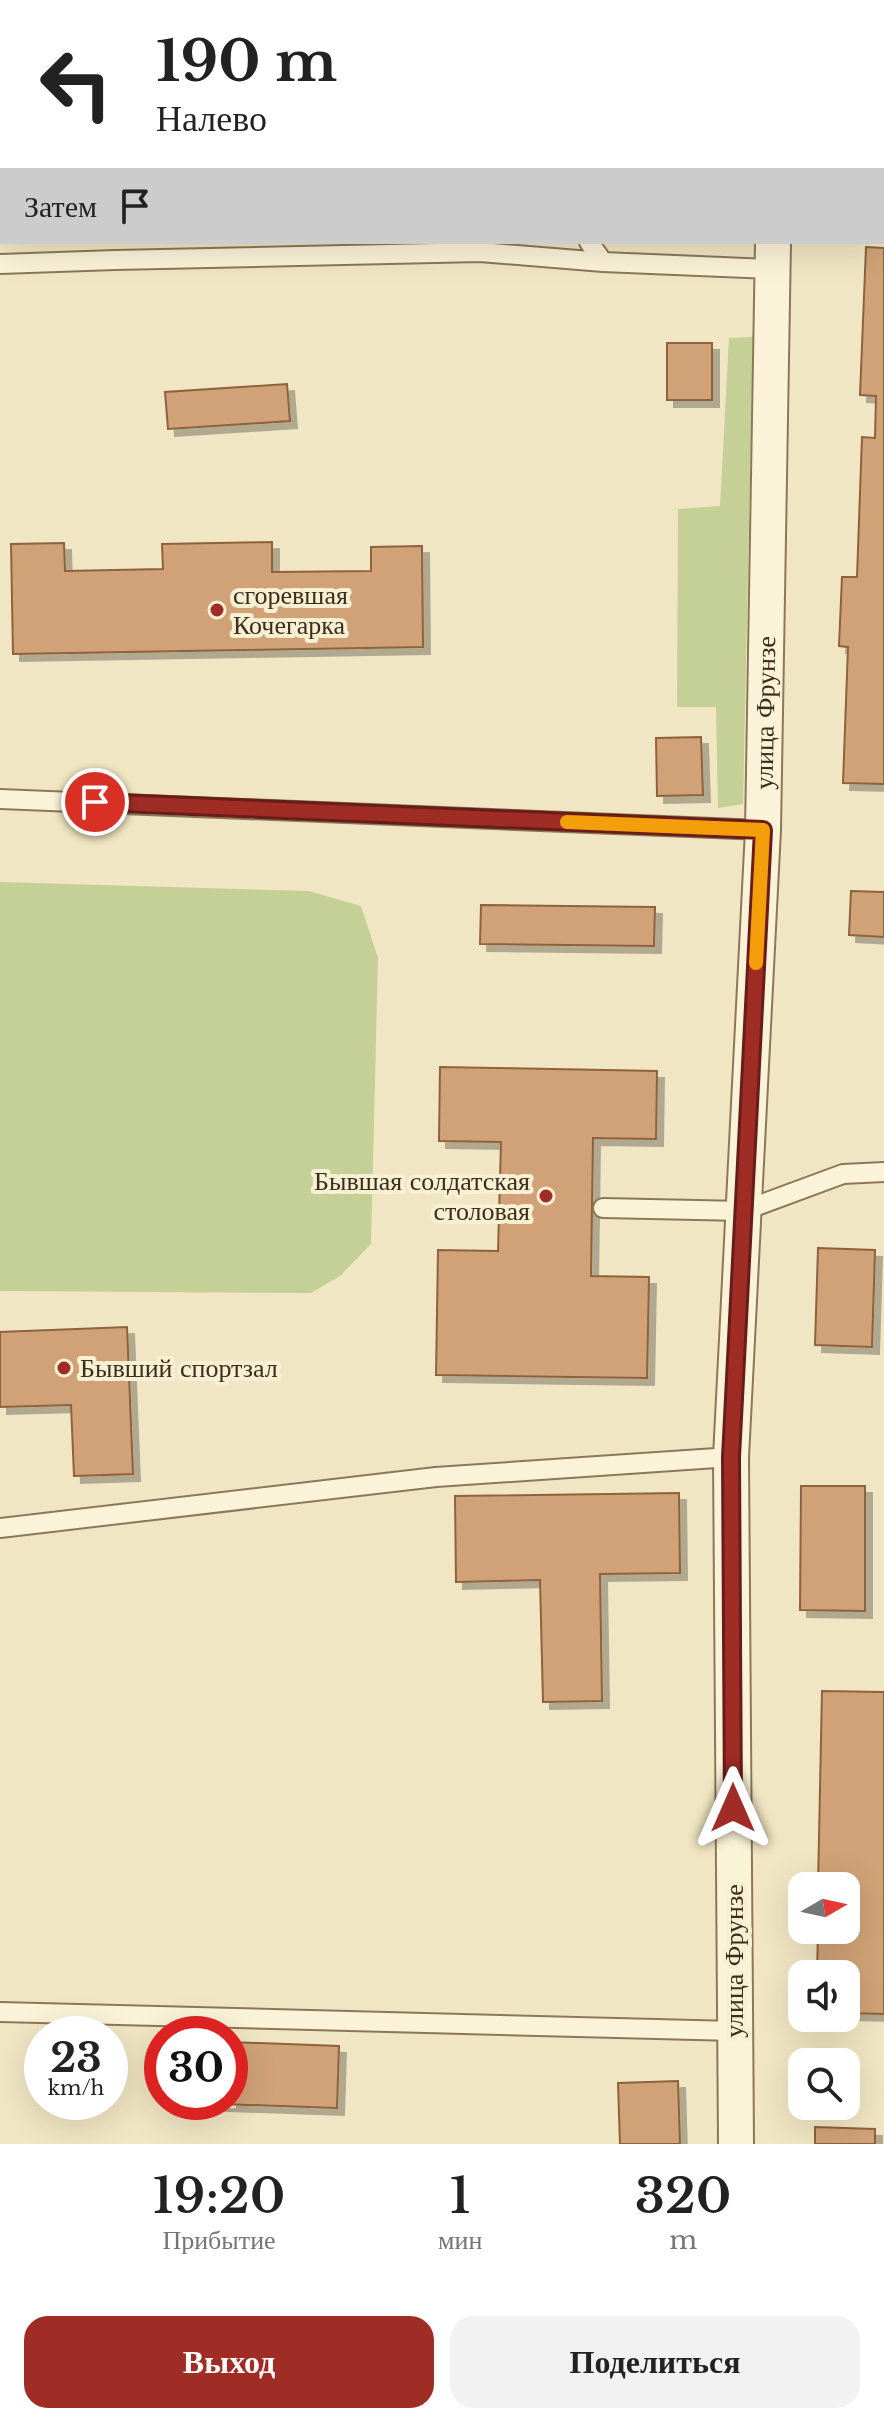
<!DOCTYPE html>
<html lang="ru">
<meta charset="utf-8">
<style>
body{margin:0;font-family:"Libre Baskerville",serif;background:#f2f2f2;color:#222;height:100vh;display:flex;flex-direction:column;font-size:30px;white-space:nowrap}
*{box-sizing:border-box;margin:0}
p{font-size:26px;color:#767676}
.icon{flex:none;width:44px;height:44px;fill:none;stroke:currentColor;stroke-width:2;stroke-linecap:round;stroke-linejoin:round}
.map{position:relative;height:2144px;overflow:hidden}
.sheet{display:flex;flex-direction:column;background:#fff;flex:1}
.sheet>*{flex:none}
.top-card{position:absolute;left:0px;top:0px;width:884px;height:244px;box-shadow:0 8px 32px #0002;background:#fff;color:#222;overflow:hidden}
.needle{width:52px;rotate:81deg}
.buttons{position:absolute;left:788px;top:1872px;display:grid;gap:16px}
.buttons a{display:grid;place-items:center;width:72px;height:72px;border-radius:16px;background:#fff;box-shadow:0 8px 32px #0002;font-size:40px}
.speed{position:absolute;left:24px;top:2016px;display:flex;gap:16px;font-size:40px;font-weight:700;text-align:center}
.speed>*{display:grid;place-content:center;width:104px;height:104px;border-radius:50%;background:#fff;box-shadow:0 8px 32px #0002;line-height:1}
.speed small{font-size:20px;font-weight:400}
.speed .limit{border:12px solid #d22;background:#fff;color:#111}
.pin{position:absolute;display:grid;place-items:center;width:68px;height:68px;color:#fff;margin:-34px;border:4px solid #fff;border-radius:50%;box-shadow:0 2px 8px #0007}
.me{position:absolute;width:88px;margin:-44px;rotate:0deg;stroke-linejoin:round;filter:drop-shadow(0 0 6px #0008)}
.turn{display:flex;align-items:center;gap:28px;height:168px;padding:0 24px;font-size:36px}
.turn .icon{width:104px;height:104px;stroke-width:2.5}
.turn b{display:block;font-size:56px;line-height:68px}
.then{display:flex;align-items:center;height:76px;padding:0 24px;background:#0003;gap:16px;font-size:30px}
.eta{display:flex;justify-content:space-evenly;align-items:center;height:136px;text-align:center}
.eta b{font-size:48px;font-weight:600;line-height:56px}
.primary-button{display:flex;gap:16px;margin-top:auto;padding:16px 24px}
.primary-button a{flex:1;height:92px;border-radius:24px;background:#9f2c25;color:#fff;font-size:32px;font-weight:600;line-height:92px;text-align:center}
.primary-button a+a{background:#f2f2f2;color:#222}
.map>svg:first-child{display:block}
.green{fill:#c5d096}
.building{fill:#d1a277;stroke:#8d623d;stroke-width:2;filter:url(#shadow)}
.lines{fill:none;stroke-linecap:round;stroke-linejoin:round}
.lane-casing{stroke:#8c7858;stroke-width:22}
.street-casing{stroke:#8c7858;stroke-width:38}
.lane{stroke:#fbf3d7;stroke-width:18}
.street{stroke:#fbf3d7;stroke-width:34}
.route-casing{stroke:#671d18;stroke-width:20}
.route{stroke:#9f2c25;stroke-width:14}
.slow{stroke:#f59e0b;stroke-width:14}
.poi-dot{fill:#9f2c25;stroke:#f8f0d3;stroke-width:3}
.labels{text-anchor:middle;stroke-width:8;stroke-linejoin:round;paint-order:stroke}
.poi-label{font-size:26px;fill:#3b2e1d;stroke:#f8f0d3;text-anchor:start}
.street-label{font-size:26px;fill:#3b2e1d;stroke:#f8f0d3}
</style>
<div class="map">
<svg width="884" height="2144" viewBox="0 0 884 2144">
<defs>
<filter id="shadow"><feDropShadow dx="7" dy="7" stdDeviation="0" flood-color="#0004"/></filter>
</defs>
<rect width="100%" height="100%" fill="#f1e6c3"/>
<path class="green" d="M753 337 743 804 718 808 716 707H677L678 509 720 506 729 338Z
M0 882 309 891 361 906 378 958 371 1244 340 1276 311 1293 0 1291Z"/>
<path class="building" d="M866 247 884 248V784L843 783 848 647 839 646 842 577H857L862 437 875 438 876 396 860 395Z
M667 343H712V400H667Z
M287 384 290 421 168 429 165 392Z
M272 542V572L371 571V547L422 546 423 647 13 654 11 544 64 543 65 571 163 569 162 544Z
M701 737 703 795 657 796 656 738Z
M851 891 884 892V937L849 935Z
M481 905 655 907 654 946 480 944Z
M440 1067 657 1071 656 1139 593 1138 591 1276 649 1277 647 1378 436 1375 438 1250 498 1251 501 1142 439 1141Z
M818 1248 875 1250 872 1347 815 1345Z
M127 1327 133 1474 74 1476 71 1405 0 1407V1332Z
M801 1486H865V1611L800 1610Z
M679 1493 680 1573 600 1574 602 1701 543 1702 540 1580 456 1582 455 1496Z
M822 1691 884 1692V2014L846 2013V1974H817L818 1930H846V1886H818Z
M230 2042 339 2046 337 2108 192 2103 230 2102Z
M678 2081 680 2144H620L618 2083Z
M815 2127 875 2129V2144H815Z"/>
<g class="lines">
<defs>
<path id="lane" d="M102 0 103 2
M132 2 137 0
M564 2V0
M589 242 603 262
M0 264 115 260 480 252 603 262 772 269
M0 799 763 830
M603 1208 743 1211 843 1174 884 1172
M0 1528 436 1477 731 1457
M0 2012 735 2031"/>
<g id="street">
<path d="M778 2V0"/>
<path id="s1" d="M736 2144 731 1457 763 830 773 242"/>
</g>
</defs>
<use href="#lane" class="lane-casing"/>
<use href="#street" class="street-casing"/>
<use href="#lane" class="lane"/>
<use href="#street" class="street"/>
</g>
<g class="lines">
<defs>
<path id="route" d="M95 802 763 830 731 1457 733 1808"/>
</defs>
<use href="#route" class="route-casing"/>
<use href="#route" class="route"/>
<path class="slow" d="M567 822 763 830 756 963"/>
</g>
<g class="poi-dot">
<circle cx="217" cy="610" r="8"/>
<circle cx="546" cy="1196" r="8"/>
<circle cx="64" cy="1368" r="8"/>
</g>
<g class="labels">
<g class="poi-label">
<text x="233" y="604">сгоревшая<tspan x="233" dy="30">Кочегарка</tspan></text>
<text x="530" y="1190" text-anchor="end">Бывшая солдатская<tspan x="530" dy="30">столовая</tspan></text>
<text x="80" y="1377">Бывший спортзал</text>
</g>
<g class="street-label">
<text dy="9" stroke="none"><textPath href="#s1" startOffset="1432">улица Фрунзе</textPath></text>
<text transform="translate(734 1961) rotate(-90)" y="9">улица Фрунзе</text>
</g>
</g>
</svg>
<div class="buttons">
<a><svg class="needle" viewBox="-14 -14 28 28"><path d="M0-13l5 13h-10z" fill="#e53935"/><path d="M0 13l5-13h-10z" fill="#767676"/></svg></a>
<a><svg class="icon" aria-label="sound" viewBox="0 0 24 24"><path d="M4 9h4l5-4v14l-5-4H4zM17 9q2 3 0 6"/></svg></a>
<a><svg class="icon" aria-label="search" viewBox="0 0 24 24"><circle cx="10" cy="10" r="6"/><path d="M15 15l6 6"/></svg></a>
</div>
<div class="speed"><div>23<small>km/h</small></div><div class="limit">30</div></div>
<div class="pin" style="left:95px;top:802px;background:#d93025"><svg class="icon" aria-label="arrive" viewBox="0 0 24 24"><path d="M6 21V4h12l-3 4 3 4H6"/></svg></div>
<svg class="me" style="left:733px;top:1808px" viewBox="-20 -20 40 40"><path d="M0-17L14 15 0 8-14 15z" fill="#9f2c25" stroke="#fff" stroke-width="4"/></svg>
<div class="top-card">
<div class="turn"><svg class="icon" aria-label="left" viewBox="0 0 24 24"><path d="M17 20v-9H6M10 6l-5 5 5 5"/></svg><div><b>190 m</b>Налево</div></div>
<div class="then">Затем<svg class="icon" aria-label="arrive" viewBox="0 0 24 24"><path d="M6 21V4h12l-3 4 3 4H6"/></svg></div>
</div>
</div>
<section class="sheet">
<div class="eta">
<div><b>19:20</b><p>Прибытие</p></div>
<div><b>1</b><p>мин</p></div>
<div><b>320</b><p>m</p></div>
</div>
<div class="primary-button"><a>Выход</a><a>Поделиться</a></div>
</section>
